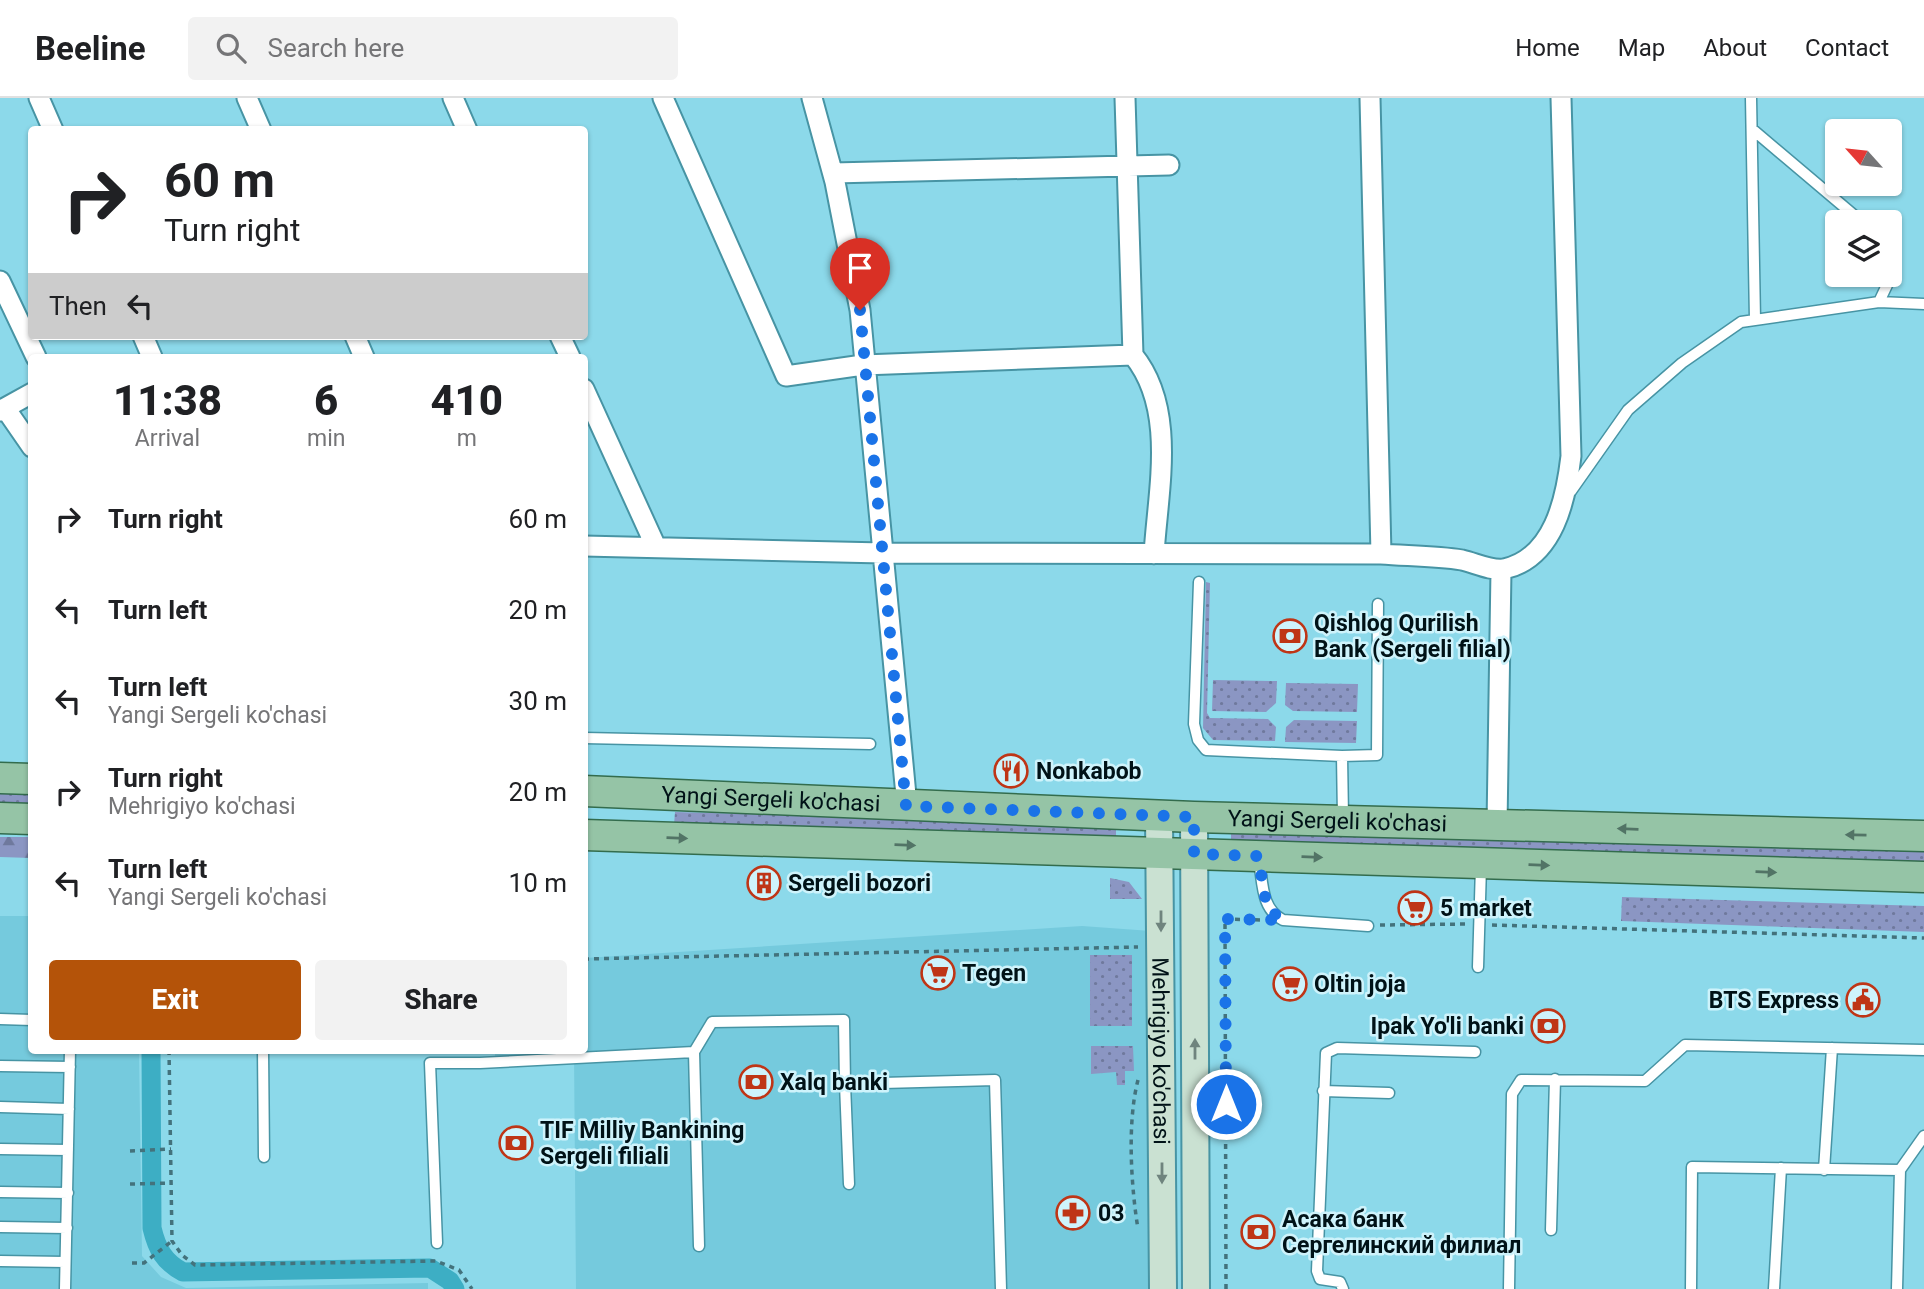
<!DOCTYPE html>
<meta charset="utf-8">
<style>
body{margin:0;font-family:Roboto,sans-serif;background:#f2f2f2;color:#202124;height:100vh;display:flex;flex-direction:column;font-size:26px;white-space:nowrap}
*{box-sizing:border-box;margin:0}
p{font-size:23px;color:#757577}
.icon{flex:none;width:38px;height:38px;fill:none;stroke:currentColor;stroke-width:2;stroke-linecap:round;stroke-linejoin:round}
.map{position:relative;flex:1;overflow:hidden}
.drawer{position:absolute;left:28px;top:256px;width:560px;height:700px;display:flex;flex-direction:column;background:#fff;border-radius:7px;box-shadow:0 2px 5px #0004}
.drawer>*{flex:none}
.guide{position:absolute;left:28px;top:28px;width:560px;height:214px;border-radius:7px;box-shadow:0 2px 5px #0004;background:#fff;color:#202124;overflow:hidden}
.needle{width:46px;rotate:297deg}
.controls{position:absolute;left:1825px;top:21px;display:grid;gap:14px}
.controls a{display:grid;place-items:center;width:77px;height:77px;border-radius:7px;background:#fff;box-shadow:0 2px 5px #0004;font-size:35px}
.pin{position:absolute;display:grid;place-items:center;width:60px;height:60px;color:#fff;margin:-72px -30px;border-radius:50% 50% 50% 0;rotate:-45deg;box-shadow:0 0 7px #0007}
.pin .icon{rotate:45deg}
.me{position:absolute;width:77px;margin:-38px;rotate:0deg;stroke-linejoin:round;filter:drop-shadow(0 0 5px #0008)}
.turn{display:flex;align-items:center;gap:24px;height:147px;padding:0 21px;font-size:32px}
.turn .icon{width:91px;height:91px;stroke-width:2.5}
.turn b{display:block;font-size:49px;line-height:60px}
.then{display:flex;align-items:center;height:66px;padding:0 21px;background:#0003;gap:14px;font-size:26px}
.eta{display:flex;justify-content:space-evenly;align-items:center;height:119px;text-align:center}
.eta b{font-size:42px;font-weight:800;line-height:49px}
.primary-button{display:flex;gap:14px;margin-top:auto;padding:14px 21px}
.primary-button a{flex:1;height:80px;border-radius:7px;background:#b45309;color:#fff;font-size:28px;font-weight:800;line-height:80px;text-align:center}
.primary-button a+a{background:#f2f2f2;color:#202124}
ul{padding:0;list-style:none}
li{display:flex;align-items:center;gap:21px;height:91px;padding:0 21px}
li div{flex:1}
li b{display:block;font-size:26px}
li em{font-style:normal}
header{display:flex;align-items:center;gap:42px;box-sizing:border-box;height:98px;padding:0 35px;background:#fff;border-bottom:2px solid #e0e0e0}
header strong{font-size:33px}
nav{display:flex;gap:38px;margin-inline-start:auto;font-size:24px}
.search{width:490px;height:63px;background:#f2f2f2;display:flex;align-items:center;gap:18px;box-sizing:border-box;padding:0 24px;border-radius:7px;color:#757577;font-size:26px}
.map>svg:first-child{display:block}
.built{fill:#75cadd}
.grass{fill:url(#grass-dots)}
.forest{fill:url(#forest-firs)}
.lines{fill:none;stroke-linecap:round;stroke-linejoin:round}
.canal{stroke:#3daec4;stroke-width:19}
.lane-casing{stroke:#4794a4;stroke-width:13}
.street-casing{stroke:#4794a4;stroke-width:23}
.secondary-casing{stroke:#4794a4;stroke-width:30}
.primary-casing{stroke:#336c4d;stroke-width:33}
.path{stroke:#43727c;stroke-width:3.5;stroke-dasharray:5 5;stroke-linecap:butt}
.lane{stroke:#fff;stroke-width:10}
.street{stroke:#fff;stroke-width:19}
.secondary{stroke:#cae1d2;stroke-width:26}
.primary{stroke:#95c4a6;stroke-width:30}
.oneway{fill:#527466}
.oneway2{fill:#6f847e}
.route{stroke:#1a73e8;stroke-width:12;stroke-dasharray:0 21.6}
.labels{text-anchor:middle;stroke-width:5;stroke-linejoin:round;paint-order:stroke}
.poi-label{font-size:23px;font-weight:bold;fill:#001217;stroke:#cef3fb;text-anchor:start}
.street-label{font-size:23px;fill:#001217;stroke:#cef3fb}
</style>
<header>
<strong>Beeline</strong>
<div class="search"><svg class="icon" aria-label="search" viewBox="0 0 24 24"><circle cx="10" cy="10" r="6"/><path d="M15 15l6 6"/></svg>Search here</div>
<nav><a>Home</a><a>Map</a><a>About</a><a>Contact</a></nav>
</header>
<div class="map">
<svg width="1924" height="1191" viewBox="0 0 1924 1191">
<defs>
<pattern id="grass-dots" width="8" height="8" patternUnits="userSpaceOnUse" patternTransform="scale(1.75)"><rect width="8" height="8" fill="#8b96c3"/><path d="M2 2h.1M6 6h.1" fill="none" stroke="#6f799d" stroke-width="1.8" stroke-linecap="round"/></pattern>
<pattern id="forest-firs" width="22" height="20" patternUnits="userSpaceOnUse" patternTransform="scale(1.75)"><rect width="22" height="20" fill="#8b96c3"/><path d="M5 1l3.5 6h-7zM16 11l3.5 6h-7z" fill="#6f799d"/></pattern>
</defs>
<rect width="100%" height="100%" fill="#8cd9ea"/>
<path class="built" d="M0 818H31L32 952H139L142 1158 161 1179 186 1190 428 1185V1191H0Z
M1082 828 1151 833 1173 1191H576L574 954 495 960V952H584L585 860Z"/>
<path class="grass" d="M1206 484 1210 485 1207 615 1210 620 1268 621 1276 629 1275 643 1213 642 1203 630Z
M1213 582 1277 583 1276 605 1266 614 1212 613Z
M1286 585 1358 586 1357 614 1293 613 1285 607Z
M1294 622 1357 623 1356 645 1285 644 1286 629Z
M0 694 31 695V706L0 705Z
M675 714 1116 727V740L674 727Z
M1231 731 1924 753V764L1231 742Z
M1110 780 1129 784 1142 801H1110Z
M1622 799 1924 808V834L1621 823Z
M1090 857H1132V928H1090Z
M1091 948H1133L1134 973H1125V987H1117L1116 974 1091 976Z"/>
<path class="forest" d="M0 739H31V760L0 759Z"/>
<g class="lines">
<path class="canal" d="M151 952 152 1130C157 1151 164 1164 183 1174L430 1170 450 1183 455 1191"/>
<defs>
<path id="lane" d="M1751 0 1755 222
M1752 31 1862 124
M1879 204 1895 170 1890 150
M1571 393 1628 312 1682 265 1741 224 1879 204 1924 206
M1199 484 1194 626 1198 642 1206 652 1342 658 1343 719
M584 640 870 646
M1342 658 1377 657 1378 506
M1259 763C1263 785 1261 811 1283 822L1368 828
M1478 869 1481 768
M0 921 32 922
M263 952 264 1059
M0 968 70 969
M845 986 849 1086
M1323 993 1389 995
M0 1009 69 1011
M0 1051 68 1052
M1824 1072 1832 950
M1900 1072 1924 1038
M0 1094 68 1095
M0 1129 67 1130
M1551 1132 1555 981
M437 1145 430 965H480L694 954
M699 1148 694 954 712 924 844 922 845 986 995 982 1001 1191
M0 1163 65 1164
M65 1191 70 952
M1343 1191 1340 1184 1320 1181 1317 1173 1326 955 1337 950 1475 954
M1509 1191 1512 996 1521 982 1645 983 1685 947 1924 952
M1691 1191 1692 1069 1900 1072 1897 1191
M1774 1191 1781 1070"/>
<path id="street" d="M39 0 53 32
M247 0 261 32
M453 0 467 32
M663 0 786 278 863 267 1133 257
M812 0 835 84 860 212 907 708
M1125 0 1133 257C1177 311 1158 391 1154 456
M1370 0 1381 456
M833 75 1169 67
M0 183 36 259
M143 238 152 259
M355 238 364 259
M560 238 570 259
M584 291 656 449
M5 310 32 295
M0 313 5 310 32 349
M584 448 883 455 1381 456C1408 458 1436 458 1462 462 1475 465 1491 473 1504 471 1554 460 1566 401 1571 358L1561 0
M1497 727 1501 472"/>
<g id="secondary">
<path id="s1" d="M1159 717 1163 1191"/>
<path d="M1194 719 1196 1191"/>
</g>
<g id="primary">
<path d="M0 680 32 681"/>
<path id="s2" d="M584 693 1194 719 1924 738"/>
<path d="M0 720 32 721"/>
<path d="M584 737 1924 779"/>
</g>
</defs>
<use href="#lane" class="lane-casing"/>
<use href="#street" class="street-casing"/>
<use href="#secondary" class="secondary-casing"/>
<use href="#primary" class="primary-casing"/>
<path class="path" d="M1380 827 1467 826
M1492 827 1924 840
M584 861 1138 849
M169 952 172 1143 182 1157 195 1167 436 1163 459 1172 472 1191
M1138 982C1127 1024 1131 1088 1138 1131
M130 1053 171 1051
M130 1086 171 1085
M132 1165H144L172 1143
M1226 1191 1225 821 1262 822"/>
<use href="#lane" class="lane"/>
<use href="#street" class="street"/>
<use href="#secondary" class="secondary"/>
<use href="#primary" class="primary"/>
</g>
<defs><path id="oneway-solid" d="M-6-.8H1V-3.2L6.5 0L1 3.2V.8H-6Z" transform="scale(1.75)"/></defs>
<g class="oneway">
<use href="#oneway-solid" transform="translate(1628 731) rotate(-178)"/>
<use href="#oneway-solid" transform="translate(1856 737) rotate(-179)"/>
<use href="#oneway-solid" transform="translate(677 740) rotate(2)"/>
<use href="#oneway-solid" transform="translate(905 747) rotate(2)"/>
<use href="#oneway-solid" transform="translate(1312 759) rotate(2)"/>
<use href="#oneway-solid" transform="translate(1539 767) rotate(2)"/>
<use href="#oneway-solid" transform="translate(1766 774) rotate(2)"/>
</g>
<g class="oneway2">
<use href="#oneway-solid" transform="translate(1161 823) rotate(90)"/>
<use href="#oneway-solid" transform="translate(1195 951) rotate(-90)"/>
<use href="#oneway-solid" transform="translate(1162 1075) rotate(90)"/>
</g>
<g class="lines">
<path class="route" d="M860 212 906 708 1194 719V756L1258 758 1267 810 1283 822 1225 821 1226 1006"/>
</g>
<defs>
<symbol id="bank-ring" viewBox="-11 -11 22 22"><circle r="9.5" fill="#cef3fb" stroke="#bf3516" stroke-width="1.5"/><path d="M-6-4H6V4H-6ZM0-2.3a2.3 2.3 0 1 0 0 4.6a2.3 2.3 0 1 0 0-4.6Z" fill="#bf3516"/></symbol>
<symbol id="restaurant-ring" viewBox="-11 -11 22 22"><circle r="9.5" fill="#cef3fb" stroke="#bf3516" stroke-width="1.5"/><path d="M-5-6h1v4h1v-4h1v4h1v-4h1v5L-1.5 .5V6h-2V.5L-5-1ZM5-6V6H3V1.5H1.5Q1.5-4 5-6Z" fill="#bf3516"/></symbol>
<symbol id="building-ring" viewBox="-11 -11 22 22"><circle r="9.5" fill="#cef3fb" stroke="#bf3516" stroke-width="1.5"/><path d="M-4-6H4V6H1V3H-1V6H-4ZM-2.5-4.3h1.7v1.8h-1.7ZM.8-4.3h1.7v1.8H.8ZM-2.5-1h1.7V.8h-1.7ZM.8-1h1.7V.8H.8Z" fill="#bf3516"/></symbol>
<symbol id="supermarket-ring" viewBox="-11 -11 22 22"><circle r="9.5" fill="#cef3fb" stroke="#bf3516" stroke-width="1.5"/><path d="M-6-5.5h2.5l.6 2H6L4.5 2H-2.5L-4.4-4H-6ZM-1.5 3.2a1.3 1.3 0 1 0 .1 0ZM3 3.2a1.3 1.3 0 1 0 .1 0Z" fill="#bf3516"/></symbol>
<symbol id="civic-ring" viewBox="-11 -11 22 22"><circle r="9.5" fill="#cef3fb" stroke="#bf3516" stroke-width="1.5"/><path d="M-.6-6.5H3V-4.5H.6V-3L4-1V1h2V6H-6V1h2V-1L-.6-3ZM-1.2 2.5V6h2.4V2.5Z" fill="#bf3516"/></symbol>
<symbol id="pharmacy-ring" viewBox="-11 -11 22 22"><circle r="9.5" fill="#cef3fb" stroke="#bf3516" stroke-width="1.5"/><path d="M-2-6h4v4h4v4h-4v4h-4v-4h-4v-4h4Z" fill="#bf3516"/></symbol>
</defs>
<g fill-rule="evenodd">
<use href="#bank-ring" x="1271" y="519" width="38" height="38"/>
<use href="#restaurant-ring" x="992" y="654" width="38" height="38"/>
<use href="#building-ring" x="745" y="766" width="38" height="38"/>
<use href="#supermarket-ring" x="1396" y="791" width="38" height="38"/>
<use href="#supermarket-ring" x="919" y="856" width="38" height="38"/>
<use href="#supermarket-ring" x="1271" y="867" width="38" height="38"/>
<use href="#civic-ring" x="1844" y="883" width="38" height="38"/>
<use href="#bank-ring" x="1529" y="909" width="38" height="38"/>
<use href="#bank-ring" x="737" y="965" width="38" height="38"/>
<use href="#bank-ring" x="497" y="1026" width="38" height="38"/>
<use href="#pharmacy-ring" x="1054" y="1096" width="38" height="38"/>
<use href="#bank-ring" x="1239" y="1115" width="38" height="38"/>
</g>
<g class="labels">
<g class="poi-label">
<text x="1314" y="533">Qishlog Qurilish<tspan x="1314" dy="26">Bank (Sergeli filial)</tspan></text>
<text x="1036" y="681">Nonkabob</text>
<text x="788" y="793">Sergeli bozori</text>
<text x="1440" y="818">5 market</text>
<text x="962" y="883">Tegen</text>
<text x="1314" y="894">Oltin joja</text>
<text x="1839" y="910" text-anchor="end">BTS Express</text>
<text x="1524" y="936" text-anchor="end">Ipak Yo'li banki</text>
<text x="780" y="992">Xalq banki</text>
<text x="540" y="1040">TIF Milliy Bankining<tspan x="540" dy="26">Sergeli filiali</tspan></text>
<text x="1098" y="1123">03</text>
<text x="1282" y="1129">Асака банк<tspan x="1282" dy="26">Сергелинский филиал</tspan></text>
</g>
<g class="street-label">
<text dy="8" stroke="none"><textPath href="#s2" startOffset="187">Yangi Sergeli ko'chasi</textPath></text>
<text dy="8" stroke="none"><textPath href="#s2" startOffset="754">Yangi Sergeli ko'chasi</textPath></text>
<text dy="8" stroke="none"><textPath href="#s1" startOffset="236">Mehrigiyo ko'chasi</textPath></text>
</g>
</g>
</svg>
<div class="controls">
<a><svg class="needle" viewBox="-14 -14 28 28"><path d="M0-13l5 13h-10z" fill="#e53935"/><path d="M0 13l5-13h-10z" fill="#757577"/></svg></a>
<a><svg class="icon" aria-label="layers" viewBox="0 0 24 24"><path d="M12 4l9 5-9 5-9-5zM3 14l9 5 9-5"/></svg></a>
</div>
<div class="pin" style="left:860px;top:212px;background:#d93025"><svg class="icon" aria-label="arrive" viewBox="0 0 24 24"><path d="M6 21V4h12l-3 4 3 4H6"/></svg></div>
<svg class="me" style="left:1226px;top:1006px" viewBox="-20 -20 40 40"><circle r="17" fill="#1a73e8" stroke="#fff" stroke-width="3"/><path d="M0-11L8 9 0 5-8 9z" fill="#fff"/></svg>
<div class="guide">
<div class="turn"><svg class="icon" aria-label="right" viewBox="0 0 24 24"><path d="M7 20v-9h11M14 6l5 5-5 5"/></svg><div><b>60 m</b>Turn right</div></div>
<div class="then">Then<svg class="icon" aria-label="left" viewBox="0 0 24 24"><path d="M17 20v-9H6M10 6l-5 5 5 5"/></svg></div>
</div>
<section class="drawer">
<div class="eta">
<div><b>11:38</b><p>Arrival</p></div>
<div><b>6</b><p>min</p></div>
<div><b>410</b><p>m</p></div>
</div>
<ul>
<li><svg class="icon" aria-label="right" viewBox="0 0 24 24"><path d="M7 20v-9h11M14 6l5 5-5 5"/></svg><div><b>Turn right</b></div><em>60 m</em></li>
<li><svg class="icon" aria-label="left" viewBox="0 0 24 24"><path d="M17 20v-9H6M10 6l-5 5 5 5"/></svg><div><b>Turn left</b></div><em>20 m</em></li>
<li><svg class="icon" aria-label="left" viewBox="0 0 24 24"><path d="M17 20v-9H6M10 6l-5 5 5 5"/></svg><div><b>Turn left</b><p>Yangi Sergeli ko'chasi</p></div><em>30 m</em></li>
<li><svg class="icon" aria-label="right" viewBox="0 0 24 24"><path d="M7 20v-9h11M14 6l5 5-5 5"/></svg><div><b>Turn right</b><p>Mehrigiyo ko'chasi</p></div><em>20 m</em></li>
<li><svg class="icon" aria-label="left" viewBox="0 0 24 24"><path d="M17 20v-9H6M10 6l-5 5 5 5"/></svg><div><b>Turn left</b><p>Yangi Sergeli ko'chasi</p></div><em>10 m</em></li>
</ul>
<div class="primary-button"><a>Exit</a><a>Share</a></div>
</section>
</div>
